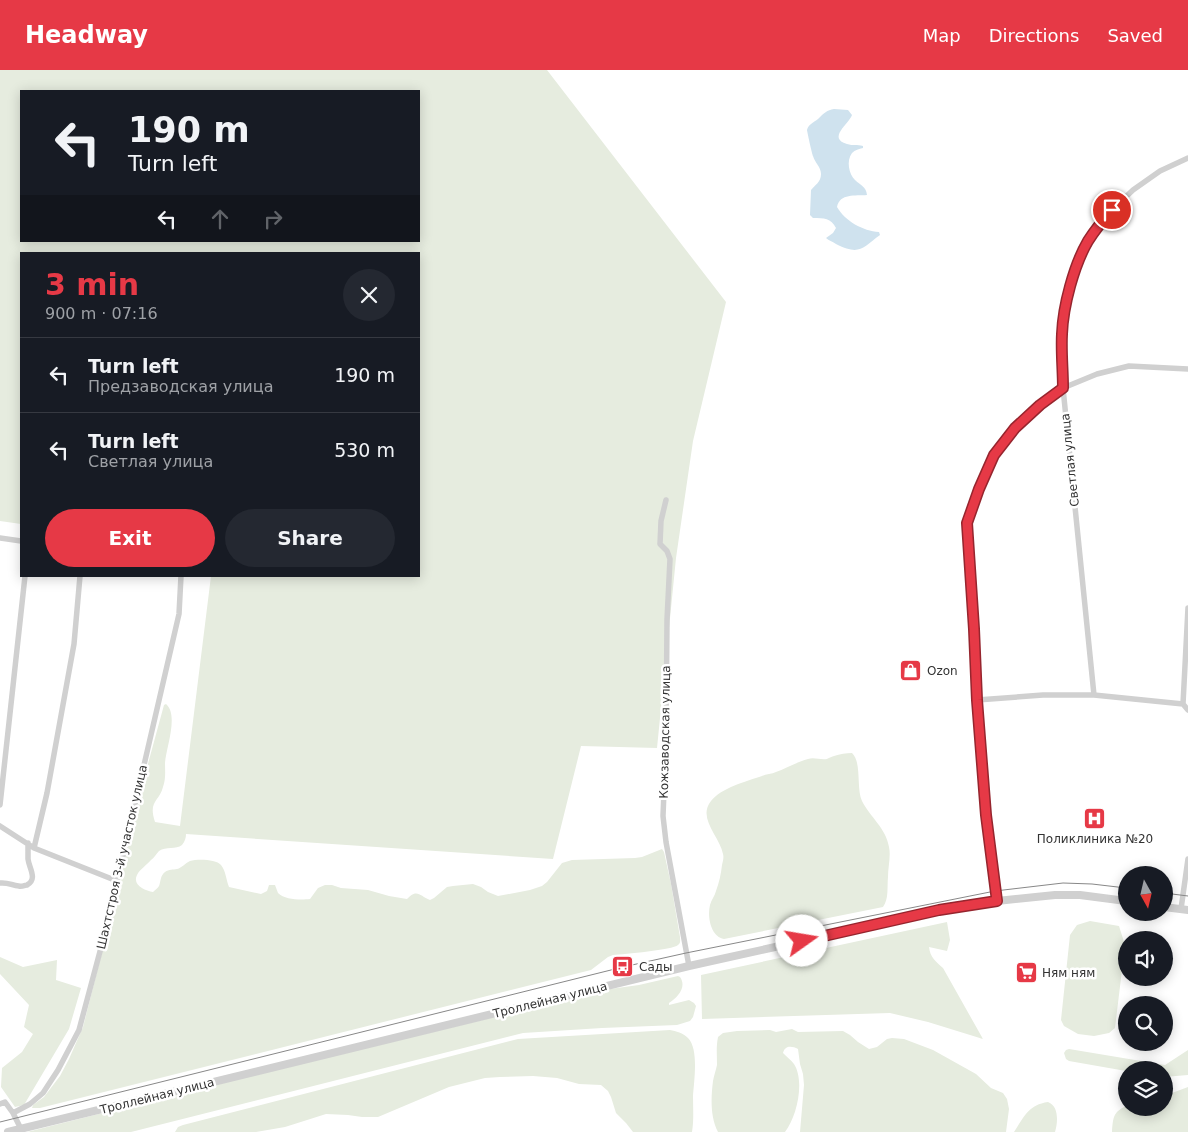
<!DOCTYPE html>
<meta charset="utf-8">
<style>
body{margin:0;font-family:"DejaVu Sans",sans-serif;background:#242831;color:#f1f3f6;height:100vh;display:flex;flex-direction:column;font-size:19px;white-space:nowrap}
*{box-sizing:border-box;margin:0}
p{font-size:16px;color:#9ea1a6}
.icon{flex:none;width:28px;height:28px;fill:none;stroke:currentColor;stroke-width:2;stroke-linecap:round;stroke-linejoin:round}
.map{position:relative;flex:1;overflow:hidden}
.drawer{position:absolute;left:20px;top:182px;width:400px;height:325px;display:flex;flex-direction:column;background:#171b24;border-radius:0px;box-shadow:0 2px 12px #0003}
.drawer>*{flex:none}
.guide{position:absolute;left:20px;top:20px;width:400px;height:152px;border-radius:0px;box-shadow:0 2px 12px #0003;background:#171b24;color:#f1f3f6;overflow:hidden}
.needle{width:32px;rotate:172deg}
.tools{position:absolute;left:1118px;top:796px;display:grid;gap:10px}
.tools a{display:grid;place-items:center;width:55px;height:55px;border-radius:50%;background:#171b24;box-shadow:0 2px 12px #0003;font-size:25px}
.pin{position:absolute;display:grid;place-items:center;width:42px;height:42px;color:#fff;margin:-21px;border:2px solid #fff;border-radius:50%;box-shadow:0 1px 5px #0007}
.me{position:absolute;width:55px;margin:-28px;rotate:77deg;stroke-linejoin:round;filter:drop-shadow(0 0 4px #0008)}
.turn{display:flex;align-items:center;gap:18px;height:105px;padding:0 25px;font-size:22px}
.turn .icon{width:65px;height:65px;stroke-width:2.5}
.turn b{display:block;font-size:35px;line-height:42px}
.lanes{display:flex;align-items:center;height:48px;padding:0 25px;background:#0003;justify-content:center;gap:25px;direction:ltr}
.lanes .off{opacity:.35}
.round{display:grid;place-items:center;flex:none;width:52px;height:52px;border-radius:26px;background:#242831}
.overview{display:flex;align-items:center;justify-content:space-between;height:85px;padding:0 25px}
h1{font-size:30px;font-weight:700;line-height:38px;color:#e63946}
.cta{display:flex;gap:10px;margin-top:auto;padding:10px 25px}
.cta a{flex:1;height:58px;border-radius:30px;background:#e63946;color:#fff;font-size:20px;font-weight:700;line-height:58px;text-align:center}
.cta a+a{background:#242831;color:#f1f3f6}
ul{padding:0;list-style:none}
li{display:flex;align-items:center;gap:15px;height:75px;padding:0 25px;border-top:1px solid #363941}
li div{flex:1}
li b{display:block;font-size:19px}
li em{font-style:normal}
header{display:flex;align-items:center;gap:30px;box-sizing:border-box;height:70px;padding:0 25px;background:#e63946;color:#fff}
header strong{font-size:24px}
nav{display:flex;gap:28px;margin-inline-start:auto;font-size:18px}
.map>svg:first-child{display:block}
.green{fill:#e6ecdf;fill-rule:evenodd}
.water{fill:#cfe2ee}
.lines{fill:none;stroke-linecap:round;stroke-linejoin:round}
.minor{stroke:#d0d0d0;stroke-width:5.5}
.tertiary{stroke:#d0d0d0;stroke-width:8}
.tram{stroke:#888;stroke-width:1}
.route-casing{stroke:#96252e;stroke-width:12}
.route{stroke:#e63946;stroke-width:9}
.labels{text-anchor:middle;stroke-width:5;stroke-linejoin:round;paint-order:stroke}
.street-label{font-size:12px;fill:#333;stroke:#fff}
.poi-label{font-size:12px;fill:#333;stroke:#fff;text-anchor:start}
</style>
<header>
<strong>Headway</strong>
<nav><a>Map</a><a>Directions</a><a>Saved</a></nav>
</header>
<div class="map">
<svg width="1188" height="1062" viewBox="0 0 1188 1062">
<rect width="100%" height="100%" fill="#fff"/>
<path class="green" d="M0 0H547L726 232 693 371 676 488 657 678 581 676 553 789 186 764C186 768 185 771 182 775 176 780 166 776 159 781 156 784 154 788 151 790 147 795 140 799 137 805 132 815 145 821 153 822 155 820 158 818 159 816 161 811 160 806 165 802 169 799 173 800 177 799 182 798 185 793 190 791 197 789 216 789 221 795 226 801 226 810 229 817L261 824 267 821 269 815H275C276 818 277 820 278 823 285 830 301 830 310 829L318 818 325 815H332L341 818 368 820 389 826 407 829C417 818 420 826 430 830L434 828 447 817 453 816 473 814 481 817 488 822 498 826 530 820 542 816 547 812 562 793 572 790 635 788 642 787 662 779 664 782 671 814 680 867C680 870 681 873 678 875 673 880 624 884 613 885L608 887 591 900 40 1038H32L33 1035 44 1027 60 1006 69 989 83 957 111 847 134 745 164 635 166 634C179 645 166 678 165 693 165 701 166 709 163 717 159 732 148 731 155 752L180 756 211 506H419V184H21V454L0 451ZM21 21H419V171H21Z
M852 683C862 692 856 718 862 731 870 747 886 758 889 777 891 786 888 797 888 807 887 817 889 829 883 837L724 869C711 867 707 847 710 835 711 830 715 826 716 821 719 813 721 804 722 795 723 791 724 787 723 784 720 767 697 748 711 731 721 718 747 711 762 706 766 704 772 704 776 702 787 698 797 692 808 689 814 687 820 690 827 689 827 689 833 686 834 686 840 684 846 683 852 683Z
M1090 851 1119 856 1125 875 1115 958 1109 963 1094 966 1078 964 1064 956 1061 950 1070 865 1077 855Z
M947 852 950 870 947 881 929 877C930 887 936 892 943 898L983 969 928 952 890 943 702 949 701 905Z
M0 887 23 897 57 890 56 910 81 918 69 959 24 1035 15 1037 1 1017 2 998 22 982 33 964 24 957 29 935 0 904Z
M678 906 680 907C687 917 678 927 669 933V935L689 930 694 933 696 936 693 947 690 951 677 955 602 958 523 963 131 1062H27L218 1014 610 919 639 915Z
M792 959 798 962 843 961 850 965 858 972 869 979 877 977 887 969 892 968 904 969 933 980 976 1004 991 1018 1003 1023 1007 1029 1009 1039 1006 1062H800L804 1015 803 1004 800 994 798 979C792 976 785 975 783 983 786 986 791 990 794 994 805 1011 797 1047 785 1062H718C710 1047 711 1027 713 1011 714 1005 716 1000 717 995 717 985 716 977 718 967L723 963 737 961 770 960 776 962Z
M670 960C676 961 683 963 688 968 699 979 694 1011 693 1026 693 1038 694 1050 692 1062H633L626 1053 616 1043 611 1027 608 1021 601 1015 579 1014 557 1008 533 1006 500 1007 485 1008 449 1017 378 1047H362L348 1045 326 1044 285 1057 256 1062H175L178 1057 183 1055 518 969Z
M1069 979 1165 995 1188 980V1005L1164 1007V1000H1126V1001L1069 991 1066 989 1064 983 1066 980Z
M1188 1017V1062H1112C1113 1048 1113 1042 1126 1036V1038H1164V1026Z
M1048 1032C1059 1036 1058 1052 1055 1062H1014C1024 1047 1028 1035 1048 1032Z"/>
<path class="water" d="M834 39 848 40 852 45C849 54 827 68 847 74 853 76 857 74 863 76V78C859 79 855 80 852 83 846 91 849 104 855 110 861 116 866 116 867 125 855 126 840 123 837 137 845 151 863 161 879 162L880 165C862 178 860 186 836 174 832 171 829 171 826 168L833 163 836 158C831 148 824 148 813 148L810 145 811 120C815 115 821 112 821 104 821 97 815 93 813 86 812 84 807 61 807 60 808 55 814 52 818 49 824 43 827 40 834 39Z"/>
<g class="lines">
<path class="minor" d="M666 430 661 451 660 474 667 481 670 489 667 550 666 672 663 746 666 772 689 896
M0 468 21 471
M1094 625 1063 318 1062 262 1067 227 1079 190 1088 171 1098 156 1112 140 1133 120 1160 101 1188 88
M977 630 1043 625H1094L1183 634 1188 640
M1183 634 1188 538
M0 735 25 506
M0 756 34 778 117 811
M34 778 47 723 74 574 80 506
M0 813C9 812 12 816 19 816 21 817 26 815 27 815 38 809 29 798 28 789 28 784 28 778 28 773
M997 831 986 745 977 630 974 559 967 453 979 419 994 385 1015 358 1040 335 1063 318 1097 304 1129 296 1188 299
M1181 839 1188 789
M0 1034 5 1032 13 1043 21 1059
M13 1043 30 1034 43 1023 58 1000 79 960 106 859 179 544 181 506"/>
<path class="tertiary" d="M1164 837 1188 840
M8 1062 689 896 939 841 997 831 1055 825H1080L1126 831"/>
<path class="tram" d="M1164 823 1188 826
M0 1052 623 897 686 883 995 821 1063 813 1092 814 1126 818"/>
</g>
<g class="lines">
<defs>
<path id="route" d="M802 871 939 840 997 831 986 745 977 630 974 559 967 453 979 419 994 385 1015 358 1040 335 1063 318C1063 300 1061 282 1062 264 1063 236 1074 195 1088 171 1095 160 1103 150 1112 140"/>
</defs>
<use href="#route" class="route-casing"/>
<use href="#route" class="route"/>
</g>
<defs>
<symbol id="shop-square" viewBox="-11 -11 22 22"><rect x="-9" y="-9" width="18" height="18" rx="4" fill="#e63946" stroke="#fff"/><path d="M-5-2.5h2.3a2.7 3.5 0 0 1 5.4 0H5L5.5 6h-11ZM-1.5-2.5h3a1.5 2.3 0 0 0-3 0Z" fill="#fff"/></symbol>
<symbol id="hospital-square" viewBox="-11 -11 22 22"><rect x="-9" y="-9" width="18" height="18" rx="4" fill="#e63946" stroke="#fff"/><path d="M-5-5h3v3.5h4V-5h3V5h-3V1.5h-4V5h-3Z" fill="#fff"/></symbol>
<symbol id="bus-square" viewBox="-11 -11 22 22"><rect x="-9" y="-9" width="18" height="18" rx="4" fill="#e63946" stroke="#fff"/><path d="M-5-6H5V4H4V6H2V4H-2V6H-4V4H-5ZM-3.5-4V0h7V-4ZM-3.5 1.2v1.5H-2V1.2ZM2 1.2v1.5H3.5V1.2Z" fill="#fff"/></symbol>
<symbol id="supermarket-square" viewBox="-11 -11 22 22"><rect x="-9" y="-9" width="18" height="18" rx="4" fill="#e63946" stroke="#fff"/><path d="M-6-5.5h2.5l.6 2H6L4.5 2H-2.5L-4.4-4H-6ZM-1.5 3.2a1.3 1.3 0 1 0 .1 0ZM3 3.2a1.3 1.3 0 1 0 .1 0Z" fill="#fff"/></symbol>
</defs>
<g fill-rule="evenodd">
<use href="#shop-square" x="898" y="588" width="25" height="25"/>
<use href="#hospital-square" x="1082" y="736" width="25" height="25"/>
<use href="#bus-square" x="610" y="884" width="25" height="25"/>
<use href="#supermarket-square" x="1014" y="890" width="25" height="25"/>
</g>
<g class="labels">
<g class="street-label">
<text transform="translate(1070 390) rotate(-96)" y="4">Светлая улица</text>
<text transform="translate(665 662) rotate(-89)" y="4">Кожзаводская улица</text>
<text transform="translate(122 787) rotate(-77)" y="4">Шахтстроя 3-й участок улица</text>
<text transform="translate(550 930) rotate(-14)" y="4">Троллейная улица</text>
<text transform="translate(157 1026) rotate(-14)" y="4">Троллейная улица</text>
</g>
<g class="poi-label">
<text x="927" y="605">Ozon</text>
<text x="1095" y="773" text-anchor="middle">Поликлиника №20</text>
<text x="639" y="901">Сады</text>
<text x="1042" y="907">Ням ням</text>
</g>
</g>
</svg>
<div class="tools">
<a><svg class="needle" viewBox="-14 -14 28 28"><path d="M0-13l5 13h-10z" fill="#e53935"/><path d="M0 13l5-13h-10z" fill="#9ea1a6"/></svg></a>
<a><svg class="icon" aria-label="sound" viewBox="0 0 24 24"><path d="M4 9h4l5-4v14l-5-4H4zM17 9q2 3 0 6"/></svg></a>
<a><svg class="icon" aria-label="search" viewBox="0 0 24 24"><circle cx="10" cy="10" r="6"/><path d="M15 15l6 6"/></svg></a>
<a><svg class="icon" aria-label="layers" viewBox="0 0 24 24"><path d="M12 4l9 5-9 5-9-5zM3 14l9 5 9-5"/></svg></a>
</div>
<div class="pin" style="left:1112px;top:140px;background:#d93025"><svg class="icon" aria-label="arrive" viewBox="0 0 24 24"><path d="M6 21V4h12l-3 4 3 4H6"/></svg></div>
<svg class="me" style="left:802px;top:871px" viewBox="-20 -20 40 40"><circle r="19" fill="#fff"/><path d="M0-13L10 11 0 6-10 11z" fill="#e63946"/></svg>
<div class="guide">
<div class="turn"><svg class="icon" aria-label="left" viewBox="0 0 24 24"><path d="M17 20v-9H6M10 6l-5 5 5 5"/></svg><div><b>190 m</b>Turn left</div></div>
<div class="lanes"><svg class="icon" aria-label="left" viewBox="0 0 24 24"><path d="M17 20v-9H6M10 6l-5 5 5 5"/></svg><svg class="icon off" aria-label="ahead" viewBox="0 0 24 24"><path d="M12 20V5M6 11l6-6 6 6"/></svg><svg class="icon off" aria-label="right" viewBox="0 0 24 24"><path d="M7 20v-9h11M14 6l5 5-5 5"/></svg></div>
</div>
<section class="drawer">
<div class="overview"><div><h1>3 min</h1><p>900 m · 07:16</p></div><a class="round"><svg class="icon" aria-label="close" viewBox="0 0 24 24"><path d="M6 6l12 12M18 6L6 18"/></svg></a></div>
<ul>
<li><svg class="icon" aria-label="left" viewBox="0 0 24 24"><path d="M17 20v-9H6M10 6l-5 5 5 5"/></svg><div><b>Turn left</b><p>Предзаводская улица</p></div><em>190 m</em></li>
<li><svg class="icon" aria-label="left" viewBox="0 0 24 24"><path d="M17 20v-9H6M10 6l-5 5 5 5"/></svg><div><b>Turn left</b><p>Светлая улица</p></div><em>530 m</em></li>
</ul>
<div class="cta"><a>Exit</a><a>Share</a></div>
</section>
</div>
